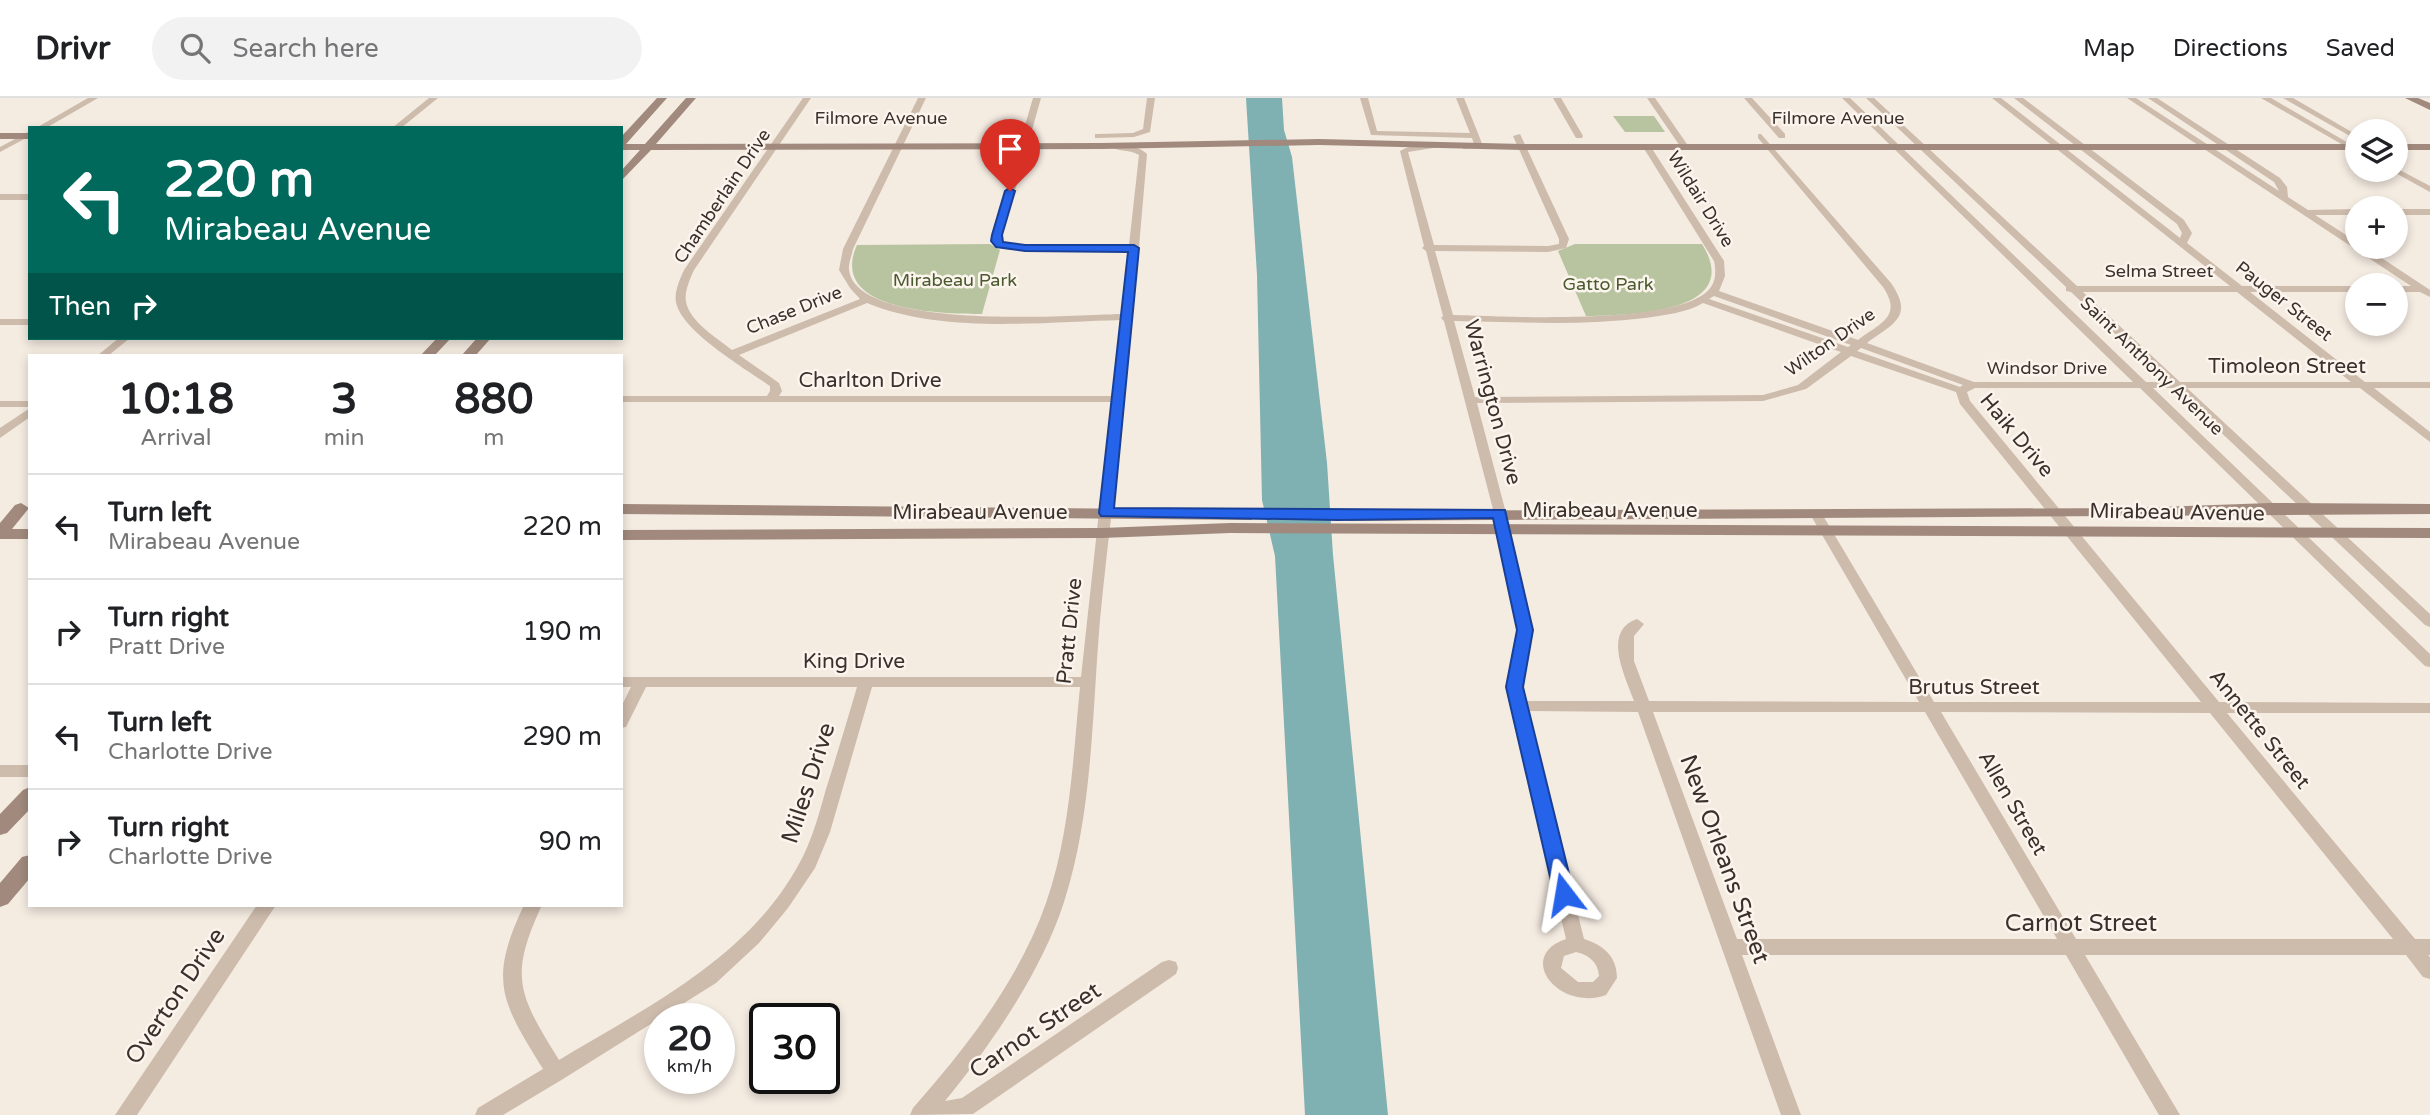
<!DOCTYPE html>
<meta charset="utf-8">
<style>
body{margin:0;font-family:"Varela Round",sans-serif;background:#f2f2f2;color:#202124;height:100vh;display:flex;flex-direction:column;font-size:26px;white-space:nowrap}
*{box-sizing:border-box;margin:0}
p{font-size:23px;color:#757577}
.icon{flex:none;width:38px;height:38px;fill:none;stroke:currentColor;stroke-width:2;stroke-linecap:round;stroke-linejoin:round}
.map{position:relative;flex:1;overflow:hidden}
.side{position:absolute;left:28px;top:256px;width:595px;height:553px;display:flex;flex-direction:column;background:#fff;border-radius:0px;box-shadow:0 4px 10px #0003}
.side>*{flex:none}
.banner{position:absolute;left:28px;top:28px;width:595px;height:214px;border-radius:0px;box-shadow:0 4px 10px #0003;background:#00695c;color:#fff;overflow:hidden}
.fabs{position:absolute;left:2345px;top:21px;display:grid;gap:14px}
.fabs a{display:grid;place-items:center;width:63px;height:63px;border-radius:50%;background:#fff;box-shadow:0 4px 10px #0003;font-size:35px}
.speed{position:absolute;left:644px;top:905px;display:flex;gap:14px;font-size:35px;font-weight:700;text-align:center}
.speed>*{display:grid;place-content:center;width:91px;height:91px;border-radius:50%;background:#fff;box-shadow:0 4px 10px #0003;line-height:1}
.speed small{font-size:18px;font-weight:400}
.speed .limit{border:4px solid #111;border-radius:10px;background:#fff;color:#111}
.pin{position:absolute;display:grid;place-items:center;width:60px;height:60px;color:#fff;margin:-72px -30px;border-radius:50% 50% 50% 0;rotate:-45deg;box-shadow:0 0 7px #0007}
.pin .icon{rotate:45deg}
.me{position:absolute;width:77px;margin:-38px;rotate:346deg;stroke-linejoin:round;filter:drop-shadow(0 0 5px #0008)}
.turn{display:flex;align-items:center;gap:24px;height:147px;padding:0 21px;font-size:32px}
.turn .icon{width:91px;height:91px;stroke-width:2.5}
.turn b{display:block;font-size:49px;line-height:60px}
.then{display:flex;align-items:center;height:66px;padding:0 21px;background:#0003;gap:14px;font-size:26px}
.eta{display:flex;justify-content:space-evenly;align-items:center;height:119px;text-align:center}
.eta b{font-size:42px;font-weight:700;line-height:49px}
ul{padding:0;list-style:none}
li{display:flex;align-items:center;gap:21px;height:105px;padding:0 21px;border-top:2px solid #e0e0e0}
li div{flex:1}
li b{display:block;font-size:26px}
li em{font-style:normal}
header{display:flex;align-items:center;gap:42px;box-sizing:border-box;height:98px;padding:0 35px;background:#fff;border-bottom:2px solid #e0e0e0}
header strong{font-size:33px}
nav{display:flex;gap:38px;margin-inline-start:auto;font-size:24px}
.search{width:490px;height:63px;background:#f2f2f2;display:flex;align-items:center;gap:18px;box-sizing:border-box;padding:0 24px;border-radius:38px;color:#757577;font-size:26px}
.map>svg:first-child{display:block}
.green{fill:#b8c4a0}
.water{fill:#7fb0b2}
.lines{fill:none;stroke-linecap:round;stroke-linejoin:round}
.street{fill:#cdbbac;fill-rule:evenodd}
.secondary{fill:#a18a7d;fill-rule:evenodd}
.route{fill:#2563eb;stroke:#184099;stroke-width:2}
.labels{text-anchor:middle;stroke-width:5;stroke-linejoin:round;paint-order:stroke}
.far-street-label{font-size:18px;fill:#3b302b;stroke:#fbf5ee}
.far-park-label{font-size:18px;fill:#4a5a2e;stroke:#fbf5ee}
.street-label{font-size:21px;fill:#3b302b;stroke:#fbf5ee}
.near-street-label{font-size:24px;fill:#3b302b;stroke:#fbf5ee}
</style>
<header>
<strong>Drivr</strong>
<div class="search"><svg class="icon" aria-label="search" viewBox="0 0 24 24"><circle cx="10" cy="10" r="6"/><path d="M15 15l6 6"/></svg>Search here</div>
<nav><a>Map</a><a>Directions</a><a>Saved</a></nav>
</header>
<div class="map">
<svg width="2430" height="1017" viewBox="0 0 2430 1017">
<rect width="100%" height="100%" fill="#f4ebe1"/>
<path class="green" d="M1613 18H1654L1665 34H1625Z
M990 146 1000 152 982 216C942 216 827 214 857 147Z
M1575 146H1702C1746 216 1627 217 1586 218L1558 153Z"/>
<path class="water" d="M1246 0H1282L1284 32 1292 59 1327 365 1333 457 1388 1017H1305L1275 458 1262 402 1257 177Z"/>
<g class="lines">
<path class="street" d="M88 0H98L46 30H36Z
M429 0H438L401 30H392Z
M803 0H811L694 172C690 181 684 194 686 204 690 224 717 240 732 252L860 201 850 190 839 172 843 151 918 0H926L853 151C852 157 848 166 849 172 857 234 1075 217 1121 216L1128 153 1009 152 991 143 1033 0H1041L1001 142 1011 146 1129 147 1139 57C1130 51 1119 54 1111 49 1122 43 1138 48 1147 56 1140 138 1133 221 1124 302 1117 374 1107 448 1100 522 1092 615 1093 714 1064 804 1042 873 991 947 945 1003L962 1000 1162 864 1169 862 1176 864 1178 870 1176 876 973 1016 910 1017 913 1010C966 950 1019 882 1046 805 1070 737 1073 660 1080 589H872L830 734 815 770 788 810 759 845 716 885 563 981 503 1017H475L478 1010 543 971C501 903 488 883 524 807H542C508 880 519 897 559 962 647 909 748 860 799 766 812 743 819 716 826 691 837 657 847 623 857 589H646L626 629 621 630V609L631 589H621V579H1081L1111 304H621V298H767L770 293V288C746 271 681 233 676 204 674 194 680 181 684 172ZM867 205C942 236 1041 224 1121 222L1112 298H779L782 293 779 285 739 257Z
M1147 0H1155L1150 34 1134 39 1095 40V36H1098L1133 35 1143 31Z
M1360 0H1368L1377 33 1470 35 1456 0H1464L1483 48 1479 50 1463 51V47L1474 46 1472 40 1371 37Z
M1553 0H1561L1583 38 1582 40H1576Z
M1647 0H1655L1689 49 1688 51H1682Z
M1744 0H1752L1785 36V40H1779Z
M1842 0H1850L2146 284H2166L2071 194 2066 193V189L1866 0H1874L2077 188H2230L1992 0H2001L2180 140 2182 135 2177 126 2014 0H2023L2184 122 2192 135 2187 145 2242 188H2357V194H2250L2365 284H2430V290H2374L2430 334V344L2360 290H2187L2430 516V529L2425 527 2174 290H2153L2430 556V569L2425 568 2140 290H1975L1967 294 1970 303 2219 604 2430 605V615H2227L2415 841H2430V857H2428L2430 859V881L2423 879 2406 857H2085L2180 1017H2159L2066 857H1742L1801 1017H1781L1638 614 1528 613 1584 841C1603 847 1617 858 1617 880L1606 897C1558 914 1515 858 1566 841L1506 589 1518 532 1515 514 1494 415 1444 223 1441 220 1443 218 1426 153 1422 150 1424 148 1400 53C1410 47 1428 44 1439 49L1408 54 1434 147 1548 148 1559 146V141L1513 38 1520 36 1569 141 1566 150 1548 154 1435 153 1453 217C1501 218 1684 229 1711 189 1716 182 1716 171 1714 163L1643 49 1647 47 1651 49 1724 163 1725 178 1719 193 1858 242C1880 225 1903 219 1883 189L1758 40V36H1761L1891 185C1914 219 1894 225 1867 245L1974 284H2133ZM2083 194H2237L2351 284H2180ZM1714 198 1851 247 1848 249 1709 201ZM1703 205 1841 254 1798 287 1763 297 1475 299 1454 223C1518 224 1582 228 1645 220 1664 217 1686 215 1703 205ZM1861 250 1963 287 1960 289 1857 253ZM1851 258 1956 294 1960 306 2201 604H1934L1822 416 1816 412 1810 416 1919 604 1649 603 1634 563V538L1644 526 1637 521C1601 533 1626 580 1634 603H1525L1522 589 1532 532 1506 415 1477 305 1763 303 1806 291ZM1653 614H1925L2057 841H1737ZM1941 614 2210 615 2393 841H2076ZM1576 854C1589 857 1598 864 1599 878L1593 884H1578L1561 870 1564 858Z
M2127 0H2136L2279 93 2274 84 2148 0H2157L2280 80 2287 89 2288 99 2308 112 2357 111V117H2315L2357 144V149H2365L2430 192V199L2420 194H2396V188H2411Z
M2261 0H2271L2357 50V55Z
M2283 0H2293L2357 37V42Z
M30 33V38L0 54V49Z
M2396 70 2430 88V94L2390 72H2396Z
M0 96H30V102H0Z
M2396 111H2430V117H2396Z
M0 221H30V227H0Z
M119 240H130L109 257H98Z
M0 303H30V309H0Z
M30 310V319L0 340V330Z
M0 667H30V679H0Z
M257 807H276L137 1017H115Z"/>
<path class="secondary" d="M657 0H667L626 46H645L686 0H696L656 46 1101 45 1319 41 1522 46H2357V52H1522L1319 47 1101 51 651 52 621 83V73L640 52H621V39Z
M2405 0H2418L2430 5V12Z
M0 35H30V41H0Z
M2396 46H2430V52H2396Z
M437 240H451L435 257H421Z
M477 240H491L476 257H462Z
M21 405 29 410 12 431H30V441H0V425L15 407Z
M2270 405 2430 406V416L1349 423 1341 418 1349 413 2131 410Z
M621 406 1251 412 1259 417 1251 422 621 416Z
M1230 425 2430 430V440L1230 435 1102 440 621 442V432L1102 430Z
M30 689V711L7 735 0 737V716L23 692Z
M30 757V780L8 806 0 809V785L22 759Z"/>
</g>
<path class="route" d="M1010 90 1015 93 1002 137 1003 144 1025 147H1134L1139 150 1114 410 1505 412 1533 532 1523 589 1574 796 1571 802 1564 804 1557 802 1554 796 1506 589 1517 532 1493 420 1338 422 1101 418 1099 415 1128 154 1025 153 996 149 991 143 992 137 1005 93Z"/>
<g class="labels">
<g class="far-street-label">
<text x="881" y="26">Filmore Avenue</text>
<text x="1838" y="26">Filmore Avenue</text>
<text transform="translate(722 98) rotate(-56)" y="6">Chamberlain Drive</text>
<text transform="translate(1701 101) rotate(58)" y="6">Wildair Drive</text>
<text x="2159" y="179">Selma Street</text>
<text transform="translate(2284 203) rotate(38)" y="6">Pauger Street</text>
<text transform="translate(794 212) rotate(-22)" y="6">Chase Drive</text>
<text transform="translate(1830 244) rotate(-35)" y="6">Wilton Drive</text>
<text transform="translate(2152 268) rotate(44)" y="6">Saint Anthony Avenue</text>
<text x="2047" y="276">Windsor Drive</text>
</g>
<g class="far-park-label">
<text x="955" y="188">Mirabeau Park</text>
<text x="1608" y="192">Gatto Park</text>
</g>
<g class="street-label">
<text x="2287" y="275">Timoleon Street</text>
<text x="870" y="289">Charlton Drive</text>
<text transform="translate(1493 304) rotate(75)" y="7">Warrington Drive</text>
<text transform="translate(2017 337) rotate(50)" y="7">Haik Drive</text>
<text x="1610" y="419">Mirabeau Avenue</text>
<text x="980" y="421">Mirabeau Avenue</text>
<text transform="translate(2177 414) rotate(1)" y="7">Mirabeau Avenue</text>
<text transform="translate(1069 533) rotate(-84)" y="7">Pratt Drive</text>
<text x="854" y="570">King Drive</text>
<text x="1974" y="596">Brutus Street</text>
<text transform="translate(2260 631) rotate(51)" y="7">Annette Street</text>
<text transform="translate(2013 705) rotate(60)" y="7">Allen Street</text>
</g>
<g class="near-street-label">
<text transform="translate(808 685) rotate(-72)" y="8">Miles Drive</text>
<text transform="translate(1725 761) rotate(70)" y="8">New Orleans Street</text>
<text x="2081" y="833">Carnot Street</text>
<text transform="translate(175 898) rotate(-56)" y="8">Overton Drive</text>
<text transform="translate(1035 932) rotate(-34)" y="8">Carnot Street</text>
</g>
</g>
</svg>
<div class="fabs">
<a><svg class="icon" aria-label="layers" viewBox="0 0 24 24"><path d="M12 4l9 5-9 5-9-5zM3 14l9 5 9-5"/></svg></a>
<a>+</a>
<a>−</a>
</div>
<div class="speed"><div>20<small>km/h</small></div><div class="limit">30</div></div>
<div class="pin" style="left:1010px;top:93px;background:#d93025"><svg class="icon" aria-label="arrive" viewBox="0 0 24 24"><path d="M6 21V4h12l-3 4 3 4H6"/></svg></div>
<svg class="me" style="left:1564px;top:796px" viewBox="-20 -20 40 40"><path d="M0-17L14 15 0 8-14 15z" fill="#2563eb" stroke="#fff" stroke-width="4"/></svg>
<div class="banner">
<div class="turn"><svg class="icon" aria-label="left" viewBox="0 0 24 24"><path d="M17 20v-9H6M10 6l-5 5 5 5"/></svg><div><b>220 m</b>Mirabeau Avenue</div></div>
<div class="then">Then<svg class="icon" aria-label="right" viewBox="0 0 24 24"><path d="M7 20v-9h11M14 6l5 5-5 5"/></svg></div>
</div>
<section class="side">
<div class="eta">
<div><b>10:18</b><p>Arrival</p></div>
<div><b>3</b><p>min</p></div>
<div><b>880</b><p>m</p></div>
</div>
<ul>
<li><svg class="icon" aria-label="left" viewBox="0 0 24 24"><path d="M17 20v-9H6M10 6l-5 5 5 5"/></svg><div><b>Turn left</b><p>Mirabeau Avenue</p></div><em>220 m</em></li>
<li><svg class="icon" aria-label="right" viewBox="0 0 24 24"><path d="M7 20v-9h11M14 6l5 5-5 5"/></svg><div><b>Turn right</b><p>Pratt Drive</p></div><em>190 m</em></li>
<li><svg class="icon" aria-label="left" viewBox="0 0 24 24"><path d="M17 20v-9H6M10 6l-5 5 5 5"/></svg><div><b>Turn left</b><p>Charlotte Drive</p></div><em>290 m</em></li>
<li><svg class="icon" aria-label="right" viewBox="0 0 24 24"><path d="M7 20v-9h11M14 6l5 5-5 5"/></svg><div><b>Turn right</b><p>Charlotte Drive</p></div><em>90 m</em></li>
</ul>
</section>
</div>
